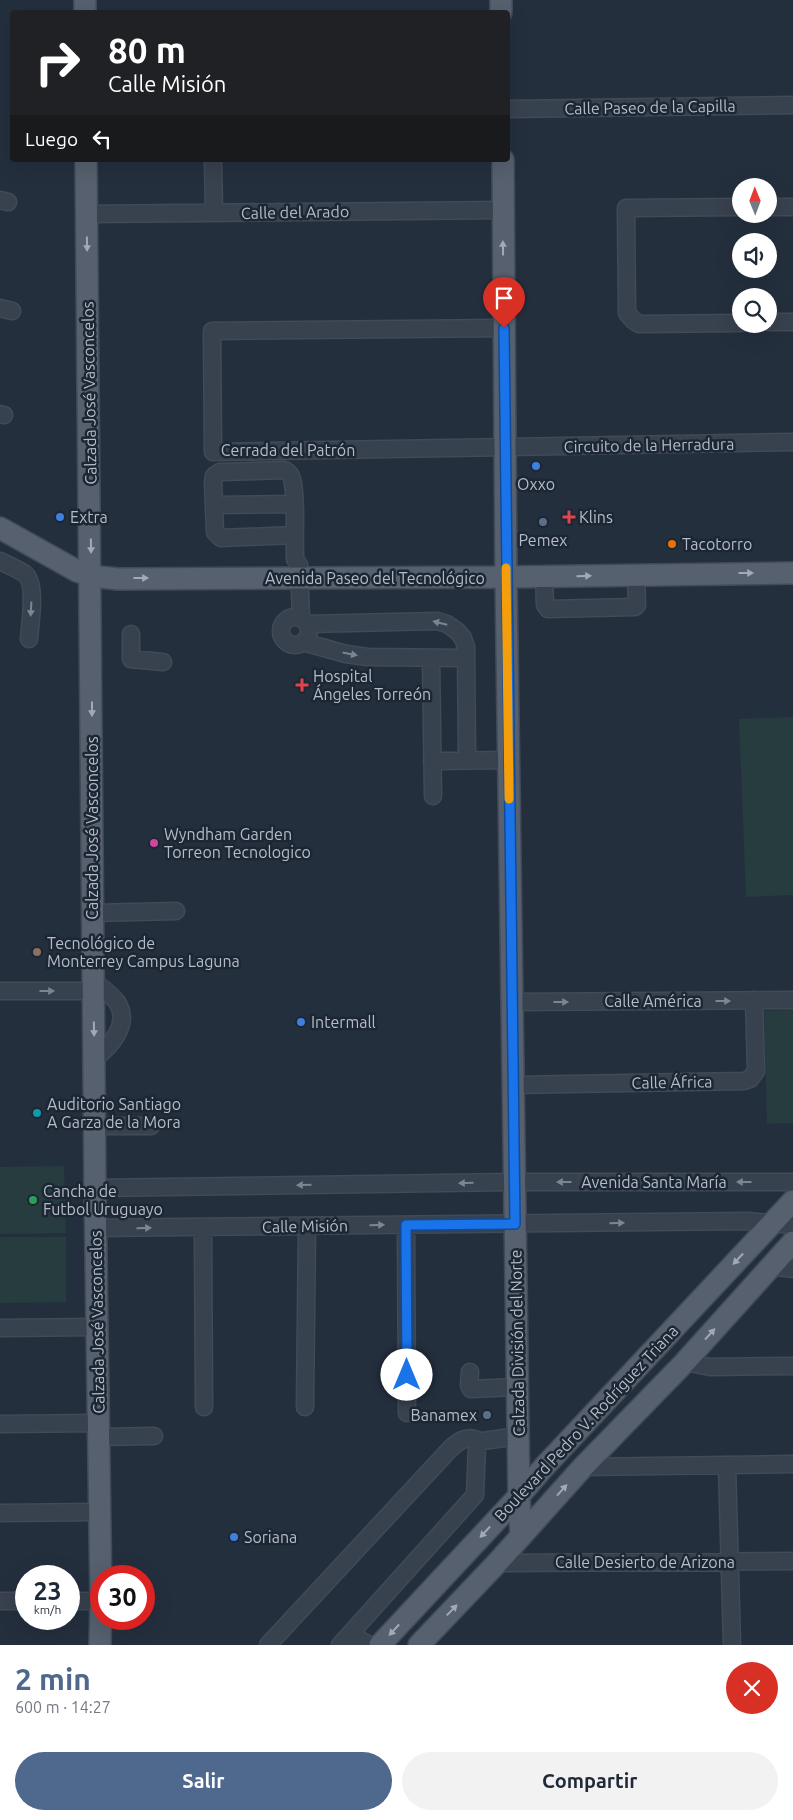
<!DOCTYPE html>
<html lang="es">
<meta charset="utf-8">
<style>
body{margin:0;font-family:Ubuntu,sans-serif;background:#f2f2f3;color:#1f2937;height:100vh;display:flex;flex-direction:column;font-size:19px;white-space:nowrap}
*{box-sizing:border-box;margin:0}
p{font-size:16px;color:#747a83}
.icon{flex:none;width:28px;height:28px;fill:none;stroke:currentColor;stroke-width:2;stroke-linecap:round;stroke-linejoin:round}
.map{position:relative;height:1645px;overflow:hidden}
.details{display:flex;flex-direction:column;background:#fff;flex:1}
.details>*{flex:none}
.banner{position:absolute;left:10px;top:10px;width:500px;height:152px;border-radius:5px;box-shadow:0 5px 20px #0002;background:#202124;color:#fff;overflow:hidden}
.needle{width:32px;rotate:359deg}
.controls{position:absolute;left:732px;top:178px;display:grid;gap:10px}
.controls a{display:grid;place-items:center;width:45px;height:45px;border-radius:50%;background:#fff;box-shadow:0 5px 20px #0002;font-size:25px}
.speed{position:absolute;left:15px;top:1565px;display:flex;gap:10px;font-size:25px;font-weight:700;text-align:center}
.speed>*{display:grid;place-content:center;width:65px;height:65px;border-radius:50%;background:#fff;box-shadow:0 5px 20px #0002;line-height:1}
.speed small{font-size:12px;font-weight:400}
.speed .limit{border:8px solid #d22;background:#fff;color:#111}
.pin{position:absolute;display:grid;place-items:center;width:42px;height:42px;color:#fff;margin:-51px -21px;border-radius:50% 50% 50% 0;rotate:-45deg;box-shadow:0 0 5px #0007}
.pin .icon{rotate:45deg}
.me{position:absolute;width:55px;margin:-28px;rotate:0deg;stroke-linejoin:round;filter:drop-shadow(0 0 4px #0008)}
.turn{display:flex;align-items:center;gap:18px;height:105px;padding:0 15px;font-size:22px}
.turn .icon{width:65px;height:65px;stroke-width:2.5}
.turn b{display:block;font-size:35px;line-height:42px}
.then{display:flex;align-items:center;height:48px;padding:0 15px;background:#0003;gap:10px;font-size:19px}
.round{display:grid;place-items:center;flex:none;width:52px;height:52px;border-radius:26px;background:#f2f2f3}
.overview{display:flex;align-items:center;justify-content:space-between;height:85px;padding:0 15px}
h1{font-size:30px;font-weight:700;line-height:38px;color:#4f688e}
.primary-button{display:flex;gap:10px;margin-top:auto;padding:10px 15px}
.primary-button a{flex:1;height:58px;border-radius:30px;background:#4f688e;color:#fff;font-size:20px;font-weight:700;line-height:58px;text-align:center}
.primary-button a+a{background:#f2f2f3;color:#1f2937}
.map>svg:first-child{display:block}
.green{fill:#263c3f}
.lines{fill:none;stroke-linecap:round;stroke-linejoin:round}
.minor-casing{stroke:#414a57;stroke-width:19}
.major-casing{stroke:#414a57;stroke-width:24}
.minor{stroke:#38414e;stroke-width:16}
.major{stroke:#56606e;stroke-width:21}
.oneway{fill:#a1aab7}
.oneway2{fill:#7c8592}
.route-casing{stroke:#114b97;stroke-width:12}
.route{stroke:#1a73e8;stroke-width:9}
.slow{stroke:#f59e0b;stroke-width:9}
.shop-dot{fill:#3f7fe0;stroke:#1d2633;stroke-width:2}
.health-dot{fill:#e0444e;stroke:#1d2633;stroke-width:2}
.service-dot{fill:#5c6f8a;stroke:#1d2633;stroke-width:2}
.food-dot{fill:#e8710a;stroke:#1d2633;stroke-width:2}
.hotel-dot{fill:#d1479c;stroke:#1d2633;stroke-width:2}
.education-dot{fill:#8d6e63;stroke:#1d2633;stroke-width:2}
.culture-dot{fill:#0f9aa8;stroke:#1d2633;stroke-width:2}
.leisure-dot{fill:#2e9e5b;stroke:#1d2633;stroke-width:2}
.labels{text-anchor:middle;stroke-width:5;stroke-linejoin:round;paint-order:stroke}
.street-label{font-size:16px;fill:#b4bcc9;stroke:#1d2633}
.poi-label{font-size:16px;fill:#b4bcc9;stroke:#1d2633;text-anchor:start}
</style>
<div class="map">
<svg width="793" height="1645" viewBox="0 0 793 1645">
<rect width="100%" height="100%" fill="#242f3e"/>
<path class="green" d="M793 717V895L746 897 739 719Z
M793 1010V1123L767 1124 764 1011Z
M64 1166 66 1233 0 1234V1167Z
M0 1237H66V1302L0 1303Z"/>
<g class="lines">
<defs>
<path id="minor" d="M508 109 793 105
M213 160 214 213
M0 200 8 202
M741 207 626 208 627 313 633 320 639 324 741 323
M769 207H793
M87 214 503 210
M0 308 12 311
M769 322H793
M504 328 212 331 213 452 793 442
M0 414 4 415
M214 505 294 504
M294 535 221 538 215 532 213 482 214 476 220 472 285 470C289 473 291 474 292 479 297 497 294 532 295 553V559L299 565 301 618
M0 561C8 565 18 569 25 574 37 584 30 624 29 639
M544 576 545 605 548 609 635 607 637 605 636 575
M281 631a14 14 0 1 1 28 0a14 14 0 1 1-28 0Z
M307 624 437 621 447 624 457 631 463 638 466 647 467 760
M131 634V659L163 662
M303 642 346 654 368 657 466 658
M431 659 433 796
M432 761 509 760
M93 913 176 911
M93 981C101 987 111 994 117 1002 131 1024 111 1046 94 1059
M0 991H93
M512 1002 793 1000
M513 1085 744 1081 750 1079 756 1071 754 1000
M94 1126H151
M95 1188 515 1182H793
M406 1225 407 1413
M203 1227 204 1407
M95 1228 747 1221 793 1225
M771 1266 793 1269
M0 1328 97 1327
M685 1362 710 1367 793 1366
M470 1372 469 1385 471 1389 518 1387
M305 1407 307 1226
M0 1424 98 1423
M99 1437 154 1436
M476 1442 518 1436
M727 1465 732 1645
M583 1467 793 1464
M0 1513 100 1512
M497 1563 793 1561
M0 1601H26
M69 1601H101
M350 1634 369 1645
M268 1645 451 1448C458 1442 465 1436 475 1439L477 1447 475 1495 340 1645"/>
<path id="major" d="M85 0V12
M501 0V12
M86 160 95 1188 101 1601 100 1645
M503 160 506 577 519 1496 521 1536
M0 528 77 571 91 576 118 579 506 577 793 573
M380 1645 519 1496 544 1467 793 1201
M419 1645 497 1563 583 1467 685 1362 793 1242"/>
</defs>
<use href="#minor" class="minor-casing"/>
<use href="#major" class="major-casing"/>
<use href="#minor" class="minor"/>
<use href="#major" class="major"/>
</g>
<defs><path id="oneway-solid" d="M-6-.8H1V-3.2L6.5 0L1 3.2V.8H-6Z" transform="scale(1.25)"/></defs>
<g class="oneway">
<use href="#oneway-solid" transform="translate(87 244) rotate(89)"/>
<use href="#oneway-solid" transform="translate(503 248) rotate(-91)"/>
<use href="#oneway-solid" transform="translate(91 546) rotate(89)"/>
<use href="#oneway-solid" transform="translate(746 573)"/>
<use href="#oneway-solid" transform="translate(584 576) rotate(-1)"/>
<use href="#oneway-solid" transform="translate(141 578)"/>
<use href="#oneway-solid" transform="translate(92 709) rotate(90)"/>
<use href="#oneway-solid" transform="translate(94 1029) rotate(89)"/>
<use href="#oneway-solid" transform="translate(738 1259) rotate(133)"/>
<use href="#oneway-solid" transform="translate(710 1334) rotate(-48)"/>
<use href="#oneway-solid" transform="translate(562 1490) rotate(-48)"/>
<use href="#oneway-solid" transform="translate(485 1532) rotate(133)"/>
<use href="#oneway-solid" transform="translate(452 1610) rotate(-46)"/>
<use href="#oneway-solid" transform="translate(394 1630) rotate(133)"/>
</g>
<g class="oneway2">
<use href="#oneway-solid" transform="translate(31 609) rotate(93)"/>
<use href="#oneway-solid" transform="translate(440 623) rotate(-166)"/>
<use href="#oneway-solid" transform="translate(350 654) rotate(11)"/>
<use href="#oneway-solid" transform="translate(47 991)"/>
<use href="#oneway-solid" transform="translate(723 1001)"/>
<use href="#oneway-solid" transform="translate(561 1002)"/>
<use href="#oneway-solid" transform="translate(564 1182) rotate(180)"/>
<use href="#oneway-solid" transform="translate(744 1182) rotate(180)"/>
<use href="#oneway-solid" transform="translate(466 1183) rotate(179)"/>
<use href="#oneway-solid" transform="translate(304 1185) rotate(179)"/>
<use href="#oneway-solid" transform="translate(617 1223) rotate(-1)"/>
<use href="#oneway-solid" transform="translate(377 1225) rotate(-1)"/>
<use href="#oneway-solid" transform="translate(144 1228) rotate(-1)"/>
</g>
<g class="lines">
<defs>
<path id="route" d="M407 1375 406 1225 515 1224 504 328"/>
</defs>
<use href="#route" class="route-casing"/>
<use href="#route" class="route"/>
<path class="slow" d="M506 568 509 799"/>
</g>
<g class="shop-dot">
<circle cx="536" cy="466" r="5"/>
<circle cx="60" cy="517" r="5"/>
<circle cx="301" cy="1022" r="5"/>
<circle cx="234" cy="1537" r="5"/>
</g>
<g class="health-dot">
<path d="M566.5 509.5h5v5h5v5h-5v5h-5v-5h-5v-5h5z"/>
<path d="M299.5 677.5h5v5h5v5h-5v5h-5v-5h-5v-5h5z"/>
</g>
<g class="service-dot">
<circle cx="543" cy="522" r="5"/>
<circle cx="487" cy="1415" r="5"/>
</g>
<circle class="food-dot" cx="672" cy="544" r="5"/>
<circle class="hotel-dot" cx="154" cy="843" r="5"/>
<circle class="education-dot" cx="37" cy="952" r="5"/>
<circle class="culture-dot" cx="37" cy="1113" r="5"/>
<circle class="leisure-dot" cx="33" cy="1200" r="5"/>
<g class="labels">
<g class="street-label">
<text transform="translate(650 107) rotate(-1)" y="6">Calle Paseo de la Capilla</text>
<text transform="translate(295 212) rotate(-1)" y="6">Calle del Arado</text>
<text transform="translate(89 393) rotate(-91)" y="6">Calzada José Vasconcelos</text>
<text transform="translate(649 445) rotate(-1)" y="6">Circuito de la Herradura</text>
<text x="288" y="456">Cerrada del Patrón</text>
<text x="375" y="584">Avenida Paseo del Tecnológico</text>
<text transform="translate(92 828) rotate(-90)" y="6">Calzada José Vasconcelos</text>
<text x="653" y="1007">Calle América</text>
<text transform="translate(672 1082) rotate(-1)" y="6">Calle África</text>
<text x="654" y="1188">Avenida Santa María</text>
<text transform="translate(305 1226) rotate(-1)" y="6">Calle Misión</text>
<text transform="translate(97 1322) rotate(-91)" y="6">Calzada José Vasconcelos</text>
<text transform="translate(517 1343) rotate(-91)" y="6">Calzada División del Norte</text>
<text transform="translate(586 1423) rotate(-47)" y="6">Boulevard Pedro V. Rodríguez Triana</text>
<text x="645" y="1568">Calle Desierto de Arizona</text>
</g>
<g class="poi-label">
<text x="536" y="490" text-anchor="middle">Oxxo</text>
<text x="70" y="523">Extra</text>
<text x="579" y="523">Klins</text>
<text x="543" y="546" text-anchor="middle">Pemex</text>
<text x="682" y="550">Tacotorro</text>
<text x="313" y="682">Hospital<tspan x="313" dy="18">Ángeles Torreón</tspan></text>
<text x="164" y="840">Wyndham Garden<tspan x="164" dy="18">Torreon Tecnologico</tspan></text>
<text x="47" y="949">Tecnológico de<tspan x="47" dy="18">Monterrey Campus Laguna</tspan></text>
<text x="311" y="1028">Intermall</text>
<text x="47" y="1110">Auditorio Santiago<tspan x="47" dy="18">A Garza de la Mora</tspan></text>
<text x="43" y="1197">Cancha de<tspan x="43" dy="18">Futbol Uruguayo</tspan></text>
<text x="477" y="1421" text-anchor="end">Banamex</text>
<text x="244" y="1543">Soriana</text>
</g>
</g>
</svg>
<div class="controls">
<a><svg class="needle" viewBox="-14 -14 28 28"><path d="M0-13l5 13h-10z" fill="#e53935"/><path d="M0 13l5-13h-10z" fill="#747a83"/></svg></a>
<a><svg class="icon" aria-label="sound" viewBox="0 0 24 24"><path d="M4 9h4l5-4v14l-5-4H4zM17 9q2 3 0 6"/></svg></a>
<a><svg class="icon" aria-label="search" viewBox="0 0 24 24"><circle cx="10" cy="10" r="6"/><path d="M15 15l6 6"/></svg></a>
</div>
<div class="speed"><div>23<small>km/h</small></div><div class="limit">30</div></div>
<div class="pin" style="left:504px;top:328px;background:#d93025"><svg class="icon" aria-label="arrive" viewBox="0 0 24 24"><path d="M6 21V4h12l-3 4 3 4H6"/></svg></div>
<svg class="me" style="left:407px;top:1375px" viewBox="-20 -20 40 40"><circle r="19" fill="#fff"/><path d="M0-13L10 11 0 6-10 11z" fill="#1a73e8"/></svg>
<div class="banner">
<div class="turn"><svg class="icon" aria-label="right" viewBox="0 0 24 24"><path d="M7 20v-9h11M14 6l5 5-5 5"/></svg><div><b>80 m</b>Calle Misión</div></div>
<div class="then">Luego<svg class="icon" aria-label="left" viewBox="0 0 24 24"><path d="M17 20v-9H6M10 6l-5 5 5 5"/></svg></div>
</div>
</div>
<section class="details">
<div class="overview"><div><h1>2 min</h1><p>600 m · 14:27</p></div><a class="round" style="background:#d93025;color:#fff"><svg class="icon" aria-label="close" viewBox="0 0 24 24"><path d="M6 6l12 12M18 6L6 18"/></svg></a></div>
<div class="primary-button"><a>Salir</a><a>Compartir</a></div>
</section>
